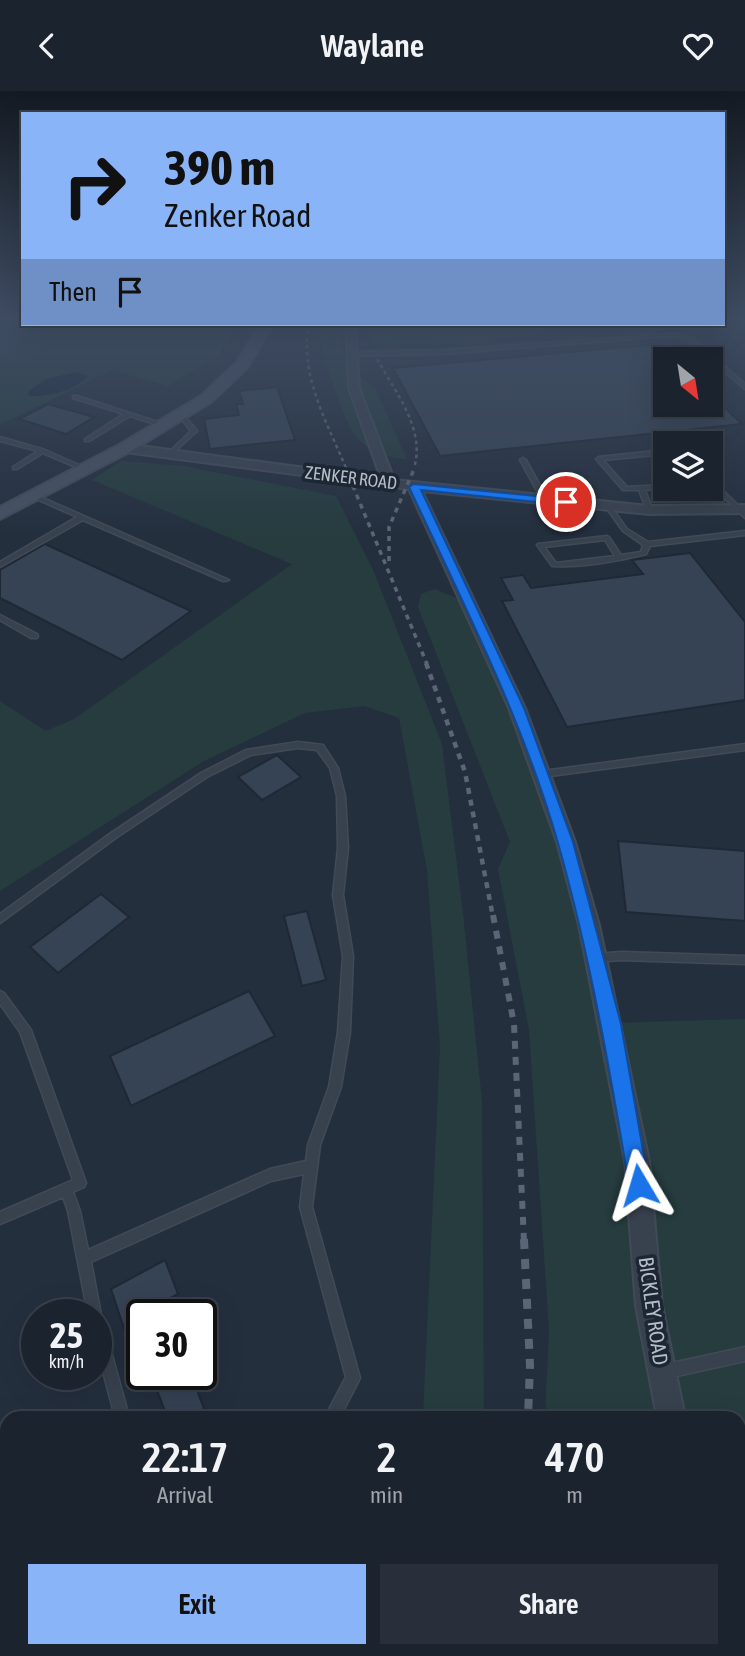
<!DOCTYPE html>
<style>
body{margin:0;font-family:"Asap Condensed",sans-serif;background:#282f3a;color:#f1f3f6;height:100vh;display:flex;flex-direction:column;font-size:26px;white-space:nowrap}
*{box-sizing:border-box;margin:0}
p{font-size:23px;color:#a0a4aa}
.icon{flex:none;width:38px;height:38px;fill:none;stroke:currentColor;stroke-width:2;stroke-linecap:round;stroke-linejoin:round}
.map{position:relative;flex:1;overflow:hidden}
.side{position:absolute;left:0px;top:1320px;width:746px;height:247px;display:flex;flex-direction:column;background:#1b232e;border-radius:21px 21px 0 0;box-shadow:0 7px 28px #0002,0 0 0 2px #39404a}
.side>*{flex:none}
.guide{position:absolute;left:21px;top:21px;width:704px;height:214px;border-radius:0px;box-shadow:0 7px 28px #0002,0 0 0 2px #39404a;background:#8ab4f8;color:#111;overflow:hidden}
.needle{width:46px;rotate:150deg}
.fabs{position:absolute;left:653px;top:256px;display:grid;gap:14px}
.fabs a{display:grid;place-items:center;width:70px;height:70px;border-radius:0px;background:#1b232e;box-shadow:0 7px 28px #0002,0 0 0 2px #39404a;font-size:35px}
.speed{position:absolute;left:21px;top:1208px;display:flex;gap:14px;font-size:35px;font-weight:700;text-align:center}
.speed>*{display:grid;place-content:center;width:91px;height:91px;border-radius:50%;background:#1b232e;box-shadow:0 7px 28px #0002,0 0 0 2px #39404a;line-height:1}
.speed small{font-size:18px;font-weight:400}
.speed .limit{border:4px solid #111;border-radius:10px;background:#fff;color:#111}
.pin{position:absolute;display:grid;place-items:center;width:60px;height:60px;color:#fff;margin:-30px;border:4px solid #fff;border-radius:50%;box-shadow:0 2px 7px #0007}
.me{position:absolute;width:77px;margin:-38px;rotate:353deg;stroke-linejoin:round;filter:drop-shadow(0 0 5px #0008)}
.turn{display:flex;align-items:center;gap:24px;height:147px;padding:0 28px;font-size:32px}
.turn .icon{width:91px;height:91px;stroke-width:2.5}
.turn b{display:block;font-size:49px;line-height:60px}
.then{display:flex;align-items:center;height:66px;padding:0 28px;background:#0003;gap:14px;font-size:26px}
.eta{display:flex;justify-content:space-evenly;align-items:center;height:119px;text-align:center}
.eta b{font-size:42px;font-weight:600;line-height:49px}
.primary-button{display:flex;gap:14px;margin-top:auto;padding:14px 28px}
.primary-button a{flex:1;height:80px;border-radius:0px;background:#8ab4f8;color:#111;font-size:28px;font-weight:600;line-height:80px;text-align:center}
.primary-button a+a{background:#282f3a;color:#f1f3f6}
header{display:flex;justify-content:space-between;align-items:center;height:91px;padding:0 28px;background:#1b232e;font-size:32px;font-weight:600}
.map>svg:first-child{display:block}
.green{fill:#263c3f}
.water{fill:#17263c}
.building{fill:#364354;stroke:#1f2835;stroke-width:2}
.lines{fill:none;stroke-linecap:round;stroke-linejoin:round}
.lane-casing{stroke:#414a57;stroke-width:3}
.street-casing{stroke:#414a57;stroke-width:4}
.secondary-casing{stroke:#414a57;stroke-width:4}
.lane{fill:#38414e;fill-rule:evenodd}
.street{fill:#38414e;fill-rule:evenodd}
.secondary{fill:#465061;fill-rule:evenodd}
.rail-far4{stroke:#5a6575;stroke-width:2.5;stroke-dasharray:3.5 3.5;stroke-linecap:butt}
.rail-far3{stroke:#5a6575;stroke-width:3.5;stroke-dasharray:5 5;stroke-linecap:butt}
.rail-far2{stroke:#5a6575;stroke-width:4.5;stroke-dasharray:6 6;stroke-linecap:butt}
.rail-far1{stroke:#5a6575;stroke-width:6;stroke-dasharray:8 8;stroke-linecap:butt}
.rail{stroke:#5a6575;stroke-width:8;stroke-dasharray:10 10;stroke-linecap:butt}
.route{fill:#1a73e8;stroke:#114b97;stroke-width:2}
.labels{text-anchor:middle;stroke-width:7;stroke-linejoin:round;paint-order:stroke}
.far-street-label{font-size:18px;fill:#b4bcc9;stroke:#1d2633}
.street-label{font-size:21px;fill:#b4bcc9;stroke:#1d2633}
</style>
<header><svg class="icon" aria-label="back" viewBox="0 0 24 24"><path d="M15 5l-7 7 7 7"/></svg>Waylane<svg class="icon" aria-label="heart" viewBox="0 0 24 24"><path d="M12 20l-8-8c-3-5 5-10 8-4 3-6 11-1 8 4z"/></svg></header>
<div class="map">
<svg width="745" height="1565" viewBox="0 0 745 1565">
<rect width="100%" height="100%" fill="#242f3e"/>
<path class="green" d="M0 224H23V233H235L219 264 168 295 112 279 0 334Z
M319 233H336L348 275 376 299 407 368C390 368 370 361 357 347 345 334 317 251 319 233Z
M543 233 541 242 469 251 409 254 370 252 369 234Z
M121 370 184 375 336 405 374 481 442 653 463 822 482 1011 484 1326H423L440 956 427 779 399 627 364 615 305 622 204 670 0 800V610L46 640 74 628 292 473 92 389Z
M435 498 468 512 517 617 611 932 745 928V1565H534V1559H738V1326H545L549 1239 529 939 498 778 510 751 418 516 421 503Z"/>
<path class="water" d="M76 281 88 284C78 299 48 306 30 305L28 301 46 288Z"/>
<path class="building" d="M659 253 674 268H665V313H710V303L742 333 440 365 393 277Z
M277 296 295 349 210 358 204 328 239 324 236 313H243L239 300Z
M48 313 94 326 66 343 19 328Z
M45 453 191 520 122 569 0 507V479Z
M690 462 745 531V609L567 636 502 510 513 509 501 487 523 484 531 497 643 483 632 469Z
M277 664 301 686 262 709 238 686Z
M618 750 745 760V830L626 821Z
M101 803 129 826 58 882 30 856Z
M307 820 326 889 302 895 284 825Z
M249 900 275 945 131 1015 110 965Z
M165 1169 178 1203 142 1222V1283H139L111 1198Z
M162 1283H191L207 1326H167L153 1288Z"/>
<g class="lines">
<defs>
<path id="lane" d="M672 243 691 246 745 293V298L687 248 672 245 442 263 351 265 348 263 351 261 442 259Z
M73 305H77L167 334 164 336 130 325 89 350H85V348L124 323 73 307Z
M179 323H183L197 340 170 365 168 364V362L191 340 179 325Z
M0 346 45 359 88 378 83 379 43 362 17 378H13V376L38 360 0 350Z
M665 359V363L603 369 627 396 665 394V397H667L645 399 652 418 649 420 646 418 639 399H623L596 368 599 366Z
M523 367 526 369 548 409 547 410 542 409 520 369Z
M710 387 745 421V427L710 393Z
M34 403 229 489 223 490 83 429 0 476V471L77 426 32 406V404Z
M606 414H610L627 438 648 451 745 440V444L650 455 646 463C619 470 580 477 552 475L537 454 538 453 607 445 609 446 621 464 641 461 643 454 623 440 605 415ZM605 449 615 465 556 472 544 456Z
M0 524 37 543 38 545 37 547H31L0 529Z
M298 651 323 654 338 677 345 705 348 757 343 804 353 865 350 941 341 996 320 1054 312 1116 360 1287 340 1326H325L346 1286 300 1116 304 1083 271 1090 91 1171 101 1224 129 1326H115L96 1254V1223H88L68 1120 63 1106 0 1133V1121L73 1089 20 941 0 913V900L4 902 31 939 86 1092 84 1096 73 1101 80 1120 88 1159 270 1078 306 1070 308 1054 329 996 338 941 343 865 333 804 338 757 337 705 330 677 317 659 298 657 251 664 207 686 117 746 0 832V823L111 742 201 682 246 659Z
M745 653V659L543 686 539 683 543 680Z
M621 861 745 865V873L621 869 596 871 592 870 591 867 592 864 596 863Z
M745 1256V1270L663 1288 658 1286 656 1281 658 1276 663 1274Z"/>
<path id="street" d="M346 233 355 234 359 297 394 389 649 415 745 414V422L649 423 422 400 525 617 575 751 599 834 649 1070 662 1215 685 1326H657L636 1215 625 1070 579 834 557 751 509 617 409 398 125 361 119 357 125 353 381 387 349 297Z
M696 1559H729L730 1565H696Z"/>
<path id="secondary" d="M260 233H273L248 276 211 311 131 360 0 428V416L119 354 201 305 237 271Z"/>
</defs>
<use href="#lane" class="lane-casing"/>
<use href="#street" class="street-casing"/>
<use href="#secondary" class="secondary-casing"/>
<use href="#lane" class="lane"/>
<use href="#street" class="street"/>
<use href="#secondary" class="secondary"/>
<path class="rail-far4" d="M309 233C299 284 327 331 346 377
M377 268C395 300 426 339 414 377"/>
<path class="rail-far3" d="M345 376 427 573
M389 470V436L415 376"/>
<path class="rail-far2" d="M426 572 465 681 493 826"/>
<path class="rail-far1" d="M493 824 514 933 524 1150"/>
<path class="rail" d="M524 1148 530 1274 528 1326
M518 1559V1565"/>
</g>
<linearGradient id="sky" x2="0" y2="1"><stop stop-color="#141a22"/><stop offset="0.51" stop-color="#3f4d63"/><stop offset="1" stop-color="#3f4d63" stop-opacity="0"/></linearGradient>
<rect width="745" height="443" fill="url(#sky)"/>
<path class="route" d="M414 393 566 408 571 411 566 414 421 399 524 617 573 751 621 933 649 1094 646 1102 639 1105 632 1102 629 1094C610 979 590 865 558 752 523 629 463 512 409 396Z"/>
<g class="labels">
<g class="far-street-label">
<text transform="translate(351 387) rotate(7)" y="6">ZENKER ROAD</text>
</g>
<g class="street-label">
<text transform="translate(653 1220) rotate(82)" y="7">BICKLEY ROAD</text>
</g>
</g>
</svg>
<div class="fabs">
<a><svg class="needle" viewBox="-14 -14 28 28"><path d="M0-13l5 13h-10z" fill="#e53935"/><path d="M0 13l5-13h-10z" fill="#a0a4aa"/></svg></a>
<a><svg class="icon" aria-label="layers" viewBox="0 0 24 24"><path d="M12 4l9 5-9 5-9-5zM3 14l9 5 9-5"/></svg></a>
</div>
<div class="speed"><div>25<small>km/h</small></div><div class="limit">30</div></div>
<div class="pin" style="left:566px;top:411px;background:#d93025"><svg class="icon" aria-label="arrive" viewBox="0 0 24 24"><path d="M6 21V4h12l-3 4 3 4H6"/></svg></div>
<svg class="me" style="left:639px;top:1094px" viewBox="-20 -20 40 40"><path d="M0-17L14 15 0 8-14 15z" fill="#1a73e8" stroke="#fff" stroke-width="4"/></svg>
<div class="guide">
<div class="turn"><svg class="icon" aria-label="right" viewBox="0 0 24 24"><path d="M7 20v-9h11M14 6l5 5-5 5"/></svg><div><b>390 m</b>Zenker Road</div></div>
<div class="then">Then<svg class="icon" aria-label="arrive" viewBox="0 0 24 24"><path d="M6 21V4h12l-3 4 3 4H6"/></svg></div>
</div>
<section class="side">
<div class="eta">
<div><b>22:17</b><p>Arrival</p></div>
<div><b>2</b><p>min</p></div>
<div><b>470</b><p>m</p></div>
</div>
<div class="primary-button"><a>Exit</a><a>Share</a></div>
</section>
</div>
